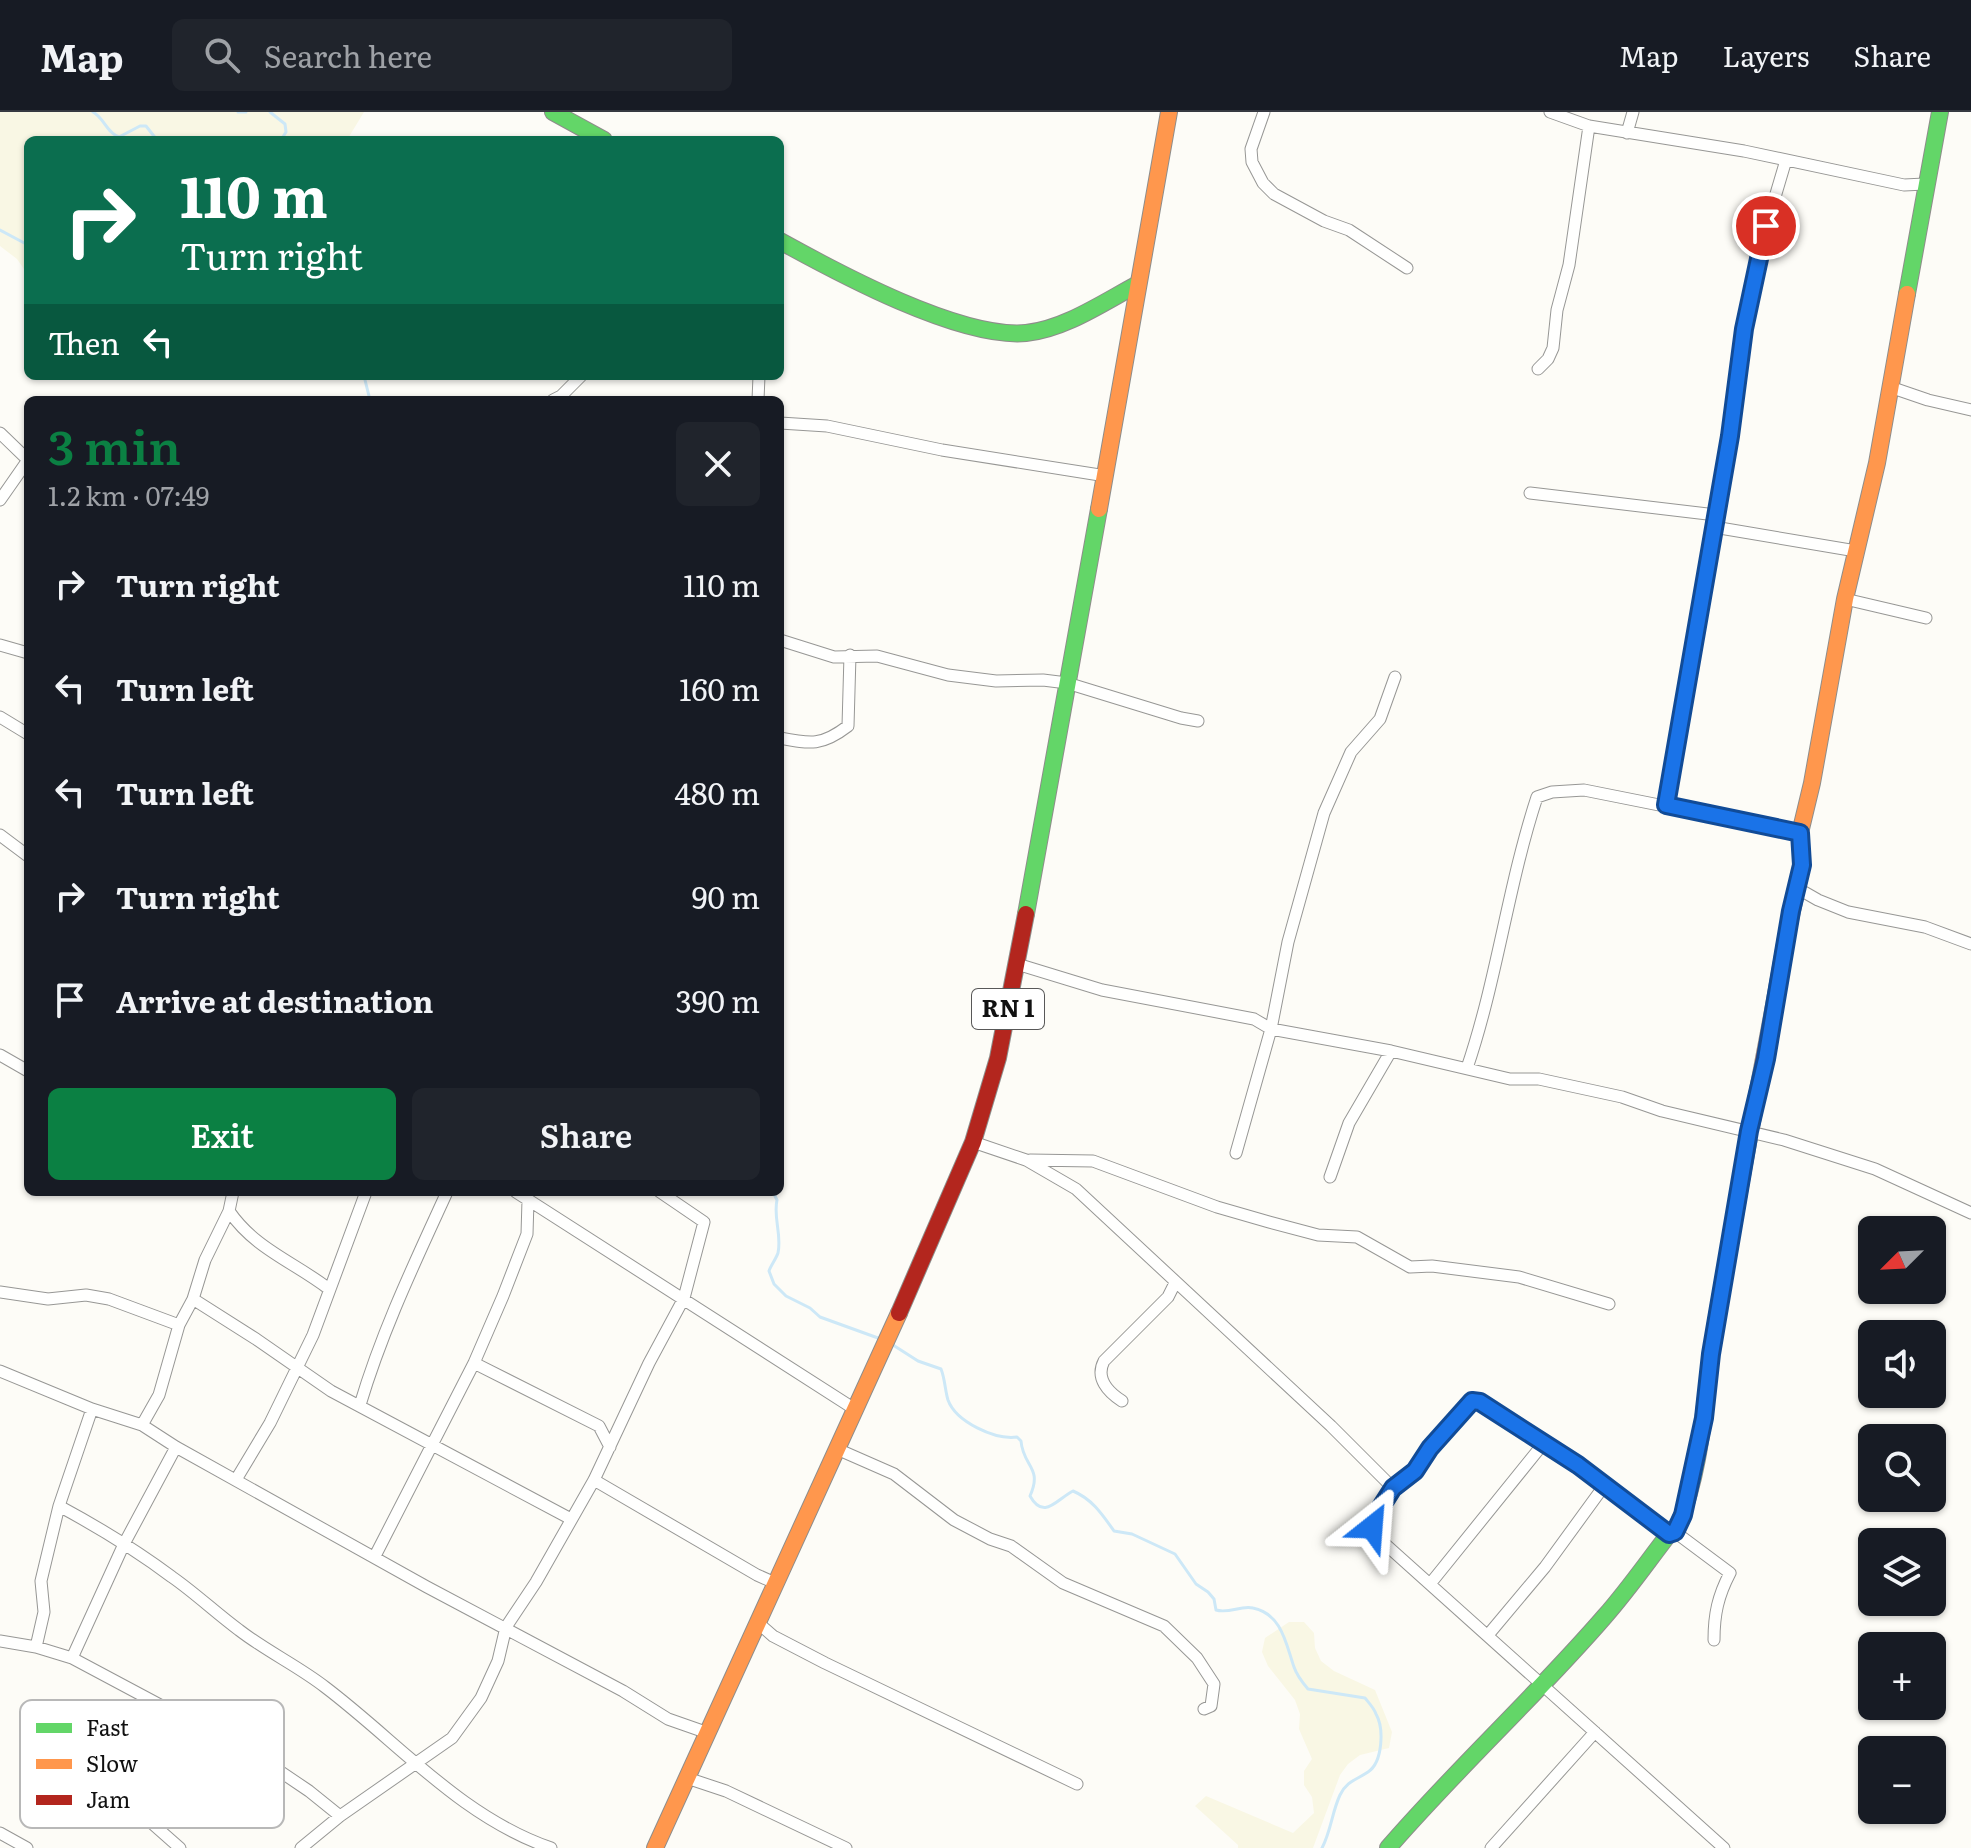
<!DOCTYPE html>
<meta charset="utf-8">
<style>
body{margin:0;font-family:Literata,serif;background:#20242c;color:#f1f3f6;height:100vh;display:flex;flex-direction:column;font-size:30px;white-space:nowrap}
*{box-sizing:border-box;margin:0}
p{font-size:26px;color:#9ea1a6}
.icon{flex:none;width:44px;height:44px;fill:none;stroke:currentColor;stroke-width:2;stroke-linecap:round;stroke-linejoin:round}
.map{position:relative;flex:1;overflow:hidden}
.drawer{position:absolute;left:24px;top:284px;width:760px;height:800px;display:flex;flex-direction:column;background:#171b24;border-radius:12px;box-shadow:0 2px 6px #0004}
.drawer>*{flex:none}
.hud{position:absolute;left:24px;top:24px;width:760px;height:244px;border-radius:12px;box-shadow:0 2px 6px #0004;background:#0b6e4f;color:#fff;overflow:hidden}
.needle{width:52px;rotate:246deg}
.buttons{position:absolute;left:1858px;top:1104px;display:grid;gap:16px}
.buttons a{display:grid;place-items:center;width:88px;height:88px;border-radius:12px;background:#171b24;box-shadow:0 2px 6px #0004;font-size:40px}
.pin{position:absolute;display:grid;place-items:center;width:68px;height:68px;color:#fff;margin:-34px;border:4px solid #fff;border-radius:50%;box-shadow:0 2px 8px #0007}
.me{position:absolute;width:88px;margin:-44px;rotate:28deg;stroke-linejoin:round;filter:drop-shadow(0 0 6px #0008)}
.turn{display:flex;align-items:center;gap:28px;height:168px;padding:0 24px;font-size:36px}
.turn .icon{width:104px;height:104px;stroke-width:2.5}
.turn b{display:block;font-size:56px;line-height:68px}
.then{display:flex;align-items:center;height:76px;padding:0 24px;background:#0003;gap:16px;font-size:30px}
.round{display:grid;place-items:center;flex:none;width:84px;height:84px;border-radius:12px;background:#20242c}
.headline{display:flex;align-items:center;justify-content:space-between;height:136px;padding:0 24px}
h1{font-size:48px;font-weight:600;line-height:60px;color:#0b8043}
.button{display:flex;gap:16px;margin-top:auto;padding:16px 24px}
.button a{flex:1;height:92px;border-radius:12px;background:#0b8043;color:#fff;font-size:32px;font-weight:600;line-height:92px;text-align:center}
.button a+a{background:#20242c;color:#f1f3f6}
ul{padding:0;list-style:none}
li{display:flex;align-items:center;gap:24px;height:104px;padding:0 24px}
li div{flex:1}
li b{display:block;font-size:30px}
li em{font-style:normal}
header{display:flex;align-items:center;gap:48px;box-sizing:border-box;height:112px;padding:0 40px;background:#171b24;border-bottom:2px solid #363941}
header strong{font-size:38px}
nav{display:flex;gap:44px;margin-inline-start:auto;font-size:28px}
.search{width:560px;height:72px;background:#20242c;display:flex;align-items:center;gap:20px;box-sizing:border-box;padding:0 28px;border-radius:12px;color:#9ea1a6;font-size:30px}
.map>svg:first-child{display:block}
.farmland{fill:#f9f7e4}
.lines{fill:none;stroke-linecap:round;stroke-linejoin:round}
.stream{stroke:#cde8f7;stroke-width:3}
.street-casing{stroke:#979795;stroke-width:13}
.fast-casing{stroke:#8e8d8b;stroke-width:18}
.slow-casing{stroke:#8e8d8b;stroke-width:18}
.jam-casing{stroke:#8e8d8b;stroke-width:18}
.street{stroke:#fffffe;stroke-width:11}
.fast{stroke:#63d668;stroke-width:16}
.slow{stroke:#ff974d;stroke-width:16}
.jam{stroke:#b3261e;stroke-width:16}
.route-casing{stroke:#114b97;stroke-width:20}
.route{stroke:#1a73e8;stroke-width:14}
.labels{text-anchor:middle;stroke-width:8;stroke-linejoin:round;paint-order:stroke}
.shield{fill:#fff;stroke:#585858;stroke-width:2}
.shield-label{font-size:24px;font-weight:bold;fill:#111}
.key{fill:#fff;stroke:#b8b8b8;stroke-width:2}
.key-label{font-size:22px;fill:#111}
</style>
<header>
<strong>Map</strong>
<div class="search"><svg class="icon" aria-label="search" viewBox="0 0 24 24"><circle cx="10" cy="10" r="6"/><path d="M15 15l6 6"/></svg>Search here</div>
<nav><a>Map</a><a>Layers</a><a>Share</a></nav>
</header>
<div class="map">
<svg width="1971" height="1736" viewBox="0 0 1971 1736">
<rect width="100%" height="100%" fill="#fdfcf7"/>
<path class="farmland" d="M0 0H364L347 28H28V186L26 160 17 147 0 134Z
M1289 1510H1304L1314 1521 1315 1536 1321 1549 1334 1559 1375 1578 1392 1620 1389 1636 1360 1643 1348 1652 1340 1663 1313 1736H1238V1733L1195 1694 1206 1684 1293 1721 1314 1701 1312 1685 1304 1673V1659L1312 1647 1299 1617 1300 1602 1295 1588 1268 1554 1262 1540 1265 1526Z"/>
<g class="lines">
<path class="stream" d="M93 0C104 6 107 21 119 25L140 14H146L157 28
M238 0H246
M270 0 285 12 286 20 281 28
M0 118 28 133
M364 264 370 288
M773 1080 777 1088C773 1106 782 1122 778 1141 776 1147 771 1153 769 1159L774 1172 786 1184 810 1196 820 1205 878 1226
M893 1233 918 1249 941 1257C945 1267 945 1278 948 1288 956 1310 995 1328 1017 1325L1021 1329C1023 1355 1043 1355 1030 1384 1044 1409 1057 1387 1073 1379 1092 1387 1102 1402 1114 1419L1132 1422 1175 1442 1196 1472 1208 1480 1214 1487 1216 1498C1229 1502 1241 1493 1253 1496 1282 1502 1286 1532 1294 1555 1297 1564 1302 1570 1308 1577L1365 1586C1369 1591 1374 1596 1376 1602 1384 1616 1383 1650 1368 1660 1356 1668 1347 1669 1340 1683 1332 1700 1331 1719 1322 1736"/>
<defs>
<path id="street" d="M1264 0 1251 37 1252 50 1263 71 1274 82 1324 109 1349 118 1407 156
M1550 0 1589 14 1744 39 1904 73 1925 72
M1627 21 1633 0
M1538 257 1548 247 1553 236 1557 198 1569 153 1589 14
M1890 275 1928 288 1971 298
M553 288 561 284 581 264
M758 288 759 264
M780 311 827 314 942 338 1106 364
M0 321 28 348
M1530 381 1716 403
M0 388 28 348
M1714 415 1856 439
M1845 487 1926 506
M780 528 834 545 877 544 948 563 996 569 1043 568 1067 571 1181 606 1198 609
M0 533 28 541
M0 605 28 622
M780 626C811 632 822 634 848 614L850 543
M1666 693 1730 324 1744 217 1759 139 1786 48
M0 723 28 744
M1797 776 1818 788 1848 800 1925 815 1971 832
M1017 852 1102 878 1254 907 1271 917 1391 939 1510 967H1539L1622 985 1662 999 1784 1028 1875 1057 1971 1101
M0 943 28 959
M1467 956C1497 868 1508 773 1537 685L1552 680 1584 678 1800 721
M973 1030 1026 1048 1076 1077 1331 1314 1393 1376 1372 1409 1375 1423 1724 1736
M1236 1041 1271 917 1288 830 1324 701 1351 640 1380 607 1395 565
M1030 1048 1093 1049 1217 1095 1269 1110 1318 1123 1357 1125 1410 1155 1432 1154 1519 1165 1609 1192
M1330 1065 1349 1011 1391 939
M516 1080 856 1298
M229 1099C255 1137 294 1150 329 1177
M0 1180 48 1187 86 1183 109 1187 179 1213
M193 1187 256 1227 331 1279 571 1407
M474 1251 599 1314 610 1335
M0 1259 92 1297 142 1313 176 1335 427 1475 623 1579 668 1607 708 1621
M1122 1289C1108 1280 1095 1266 1104 1249L1168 1185 1175 1171
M360 1293C382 1219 415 1150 447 1080
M142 1313 159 1283 179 1213 193 1187 205 1148 229 1099 233 1080
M837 1337 894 1362 954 1408 990 1427 1011 1434 1063 1471 1164 1514 1197 1546 1214 1572 1211 1594 1204 1597
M237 1366 270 1311 313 1223 366 1080
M594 1368 757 1463 775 1471
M1393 1376 1415 1359 1430 1336 1472 1289 1480 1290 1578 1353 1669 1422
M59 1394C98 1415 136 1438 172 1465 195 1481 216 1501 239 1518 266 1539 298 1554 325 1575 399 1631 461 1705 551 1736
M1675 1420 1730 1461C1718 1484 1714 1502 1714 1528
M375 1444 474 1251 503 1184 527 1122 528 1088
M1430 1472 1543 1332
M757 1510 773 1524 825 1551 1077 1672
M1488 1523 1545 1455 1604 1374
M0 1529 36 1535 72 1546 162 1594 204 1608 309 1679 340 1704
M36 1535 44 1500 41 1469 59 1394 92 1297
M72 1546 124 1432 176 1335
M687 1666 726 1679 846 1736
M112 1676 180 1736
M0 1721 27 1736
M301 1736 340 1704 452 1626 481 1586 498 1549 506 1515 536 1470 594 1368 649 1251 684 1186 704 1110 660 1080
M1491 1736 1595 1620"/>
<path id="fast" d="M553 0 604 28
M780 129C838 161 960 227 1026 221 1065 217 1104 190 1138 172
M1907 182 1940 0
M1026 802 1099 397
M1388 1736C1457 1656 1536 1584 1605 1504 1628 1478 1648 1449 1669 1422L1675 1420C1699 1369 1704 1299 1711 1244 1717 1199 1726 1154 1734 1109"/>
<path id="slow" d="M1099 397 1169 0
M1786 826 1802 753 1800 721 1812 671 1845 487 1877 351 1907 182
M655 1736 899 1201"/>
<path id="jam" d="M1734 1109C1750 1014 1770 921 1786 826
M899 1201 973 1030 998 946 1026 802"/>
</defs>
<use href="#street" class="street-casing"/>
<use href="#fast" class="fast-casing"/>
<use href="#slow" class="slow-casing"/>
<use href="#jam" class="jam-casing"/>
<use href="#street" class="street"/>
<use href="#fast" class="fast"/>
<use href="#slow" class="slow"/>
<use href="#jam" class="jam"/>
</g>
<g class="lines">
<defs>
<path id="route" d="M1372 1415V1409L1393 1376 1415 1359 1430 1336 1472 1289 1480 1290 1578 1353 1669 1422 1675 1420 1683 1403 1704 1306 1711 1242 1749 1019 1766 947 1791 799 1802 753 1800 721 1666 693 1730 324 1744 217 1766 114"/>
</defs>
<use href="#route" class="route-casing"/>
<use href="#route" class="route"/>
</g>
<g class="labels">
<rect class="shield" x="972" y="877" width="72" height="40" rx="6"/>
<g class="shield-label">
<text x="1008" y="905">RN 1</text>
</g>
</g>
<rect x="20" y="1588" width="264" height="128" rx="12" class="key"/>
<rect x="36" y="1611" width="36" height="10" fill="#63d668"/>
<rect x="36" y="1647" width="36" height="10" fill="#ff974d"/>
<rect x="36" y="1683" width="36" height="10" fill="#b3261e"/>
<g class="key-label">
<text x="86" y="1624">Fast</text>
<text x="86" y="1660">Slow</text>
<text x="86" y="1696">Jam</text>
</g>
</svg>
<div class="buttons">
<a><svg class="needle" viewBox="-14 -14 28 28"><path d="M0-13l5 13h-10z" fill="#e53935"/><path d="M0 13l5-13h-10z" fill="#9ea1a6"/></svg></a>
<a><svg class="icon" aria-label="sound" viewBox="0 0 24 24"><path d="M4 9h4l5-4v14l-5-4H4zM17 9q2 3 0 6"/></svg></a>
<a><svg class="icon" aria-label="search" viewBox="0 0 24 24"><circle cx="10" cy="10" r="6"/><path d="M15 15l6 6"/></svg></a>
<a><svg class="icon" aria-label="layers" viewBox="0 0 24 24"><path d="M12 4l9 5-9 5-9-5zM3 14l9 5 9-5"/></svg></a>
<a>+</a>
<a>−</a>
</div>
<div class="pin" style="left:1766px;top:114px;background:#d93025"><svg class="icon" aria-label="arrive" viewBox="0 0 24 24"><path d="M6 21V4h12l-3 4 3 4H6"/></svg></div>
<svg class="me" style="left:1372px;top:1415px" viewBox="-20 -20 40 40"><path d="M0-17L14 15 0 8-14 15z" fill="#1a73e8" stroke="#fff" stroke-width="4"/></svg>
<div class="hud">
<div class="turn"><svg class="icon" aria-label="right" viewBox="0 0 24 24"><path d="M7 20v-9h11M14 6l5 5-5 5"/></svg><div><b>110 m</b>Turn right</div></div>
<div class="then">Then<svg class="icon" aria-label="left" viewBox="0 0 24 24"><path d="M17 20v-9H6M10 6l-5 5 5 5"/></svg></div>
</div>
<section class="drawer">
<div class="headline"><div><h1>3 min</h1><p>1.2 km · 07:49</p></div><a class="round"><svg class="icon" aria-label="close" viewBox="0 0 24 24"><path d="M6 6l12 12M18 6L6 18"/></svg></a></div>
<ul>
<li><svg class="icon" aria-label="right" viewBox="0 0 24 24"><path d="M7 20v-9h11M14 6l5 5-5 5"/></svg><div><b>Turn right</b></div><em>110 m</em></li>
<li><svg class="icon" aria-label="left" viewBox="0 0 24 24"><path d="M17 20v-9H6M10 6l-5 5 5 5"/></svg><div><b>Turn left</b></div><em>160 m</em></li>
<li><svg class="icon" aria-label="left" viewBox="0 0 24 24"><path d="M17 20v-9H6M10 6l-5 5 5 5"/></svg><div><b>Turn left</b></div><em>480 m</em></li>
<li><svg class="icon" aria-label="right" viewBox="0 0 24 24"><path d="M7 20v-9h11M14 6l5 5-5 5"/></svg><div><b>Turn right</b></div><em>90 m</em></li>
<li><svg class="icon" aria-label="arrive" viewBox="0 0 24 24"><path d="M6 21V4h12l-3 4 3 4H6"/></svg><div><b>Arrive at destination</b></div><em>390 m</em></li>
</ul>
<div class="button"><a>Exit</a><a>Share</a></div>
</section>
</div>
